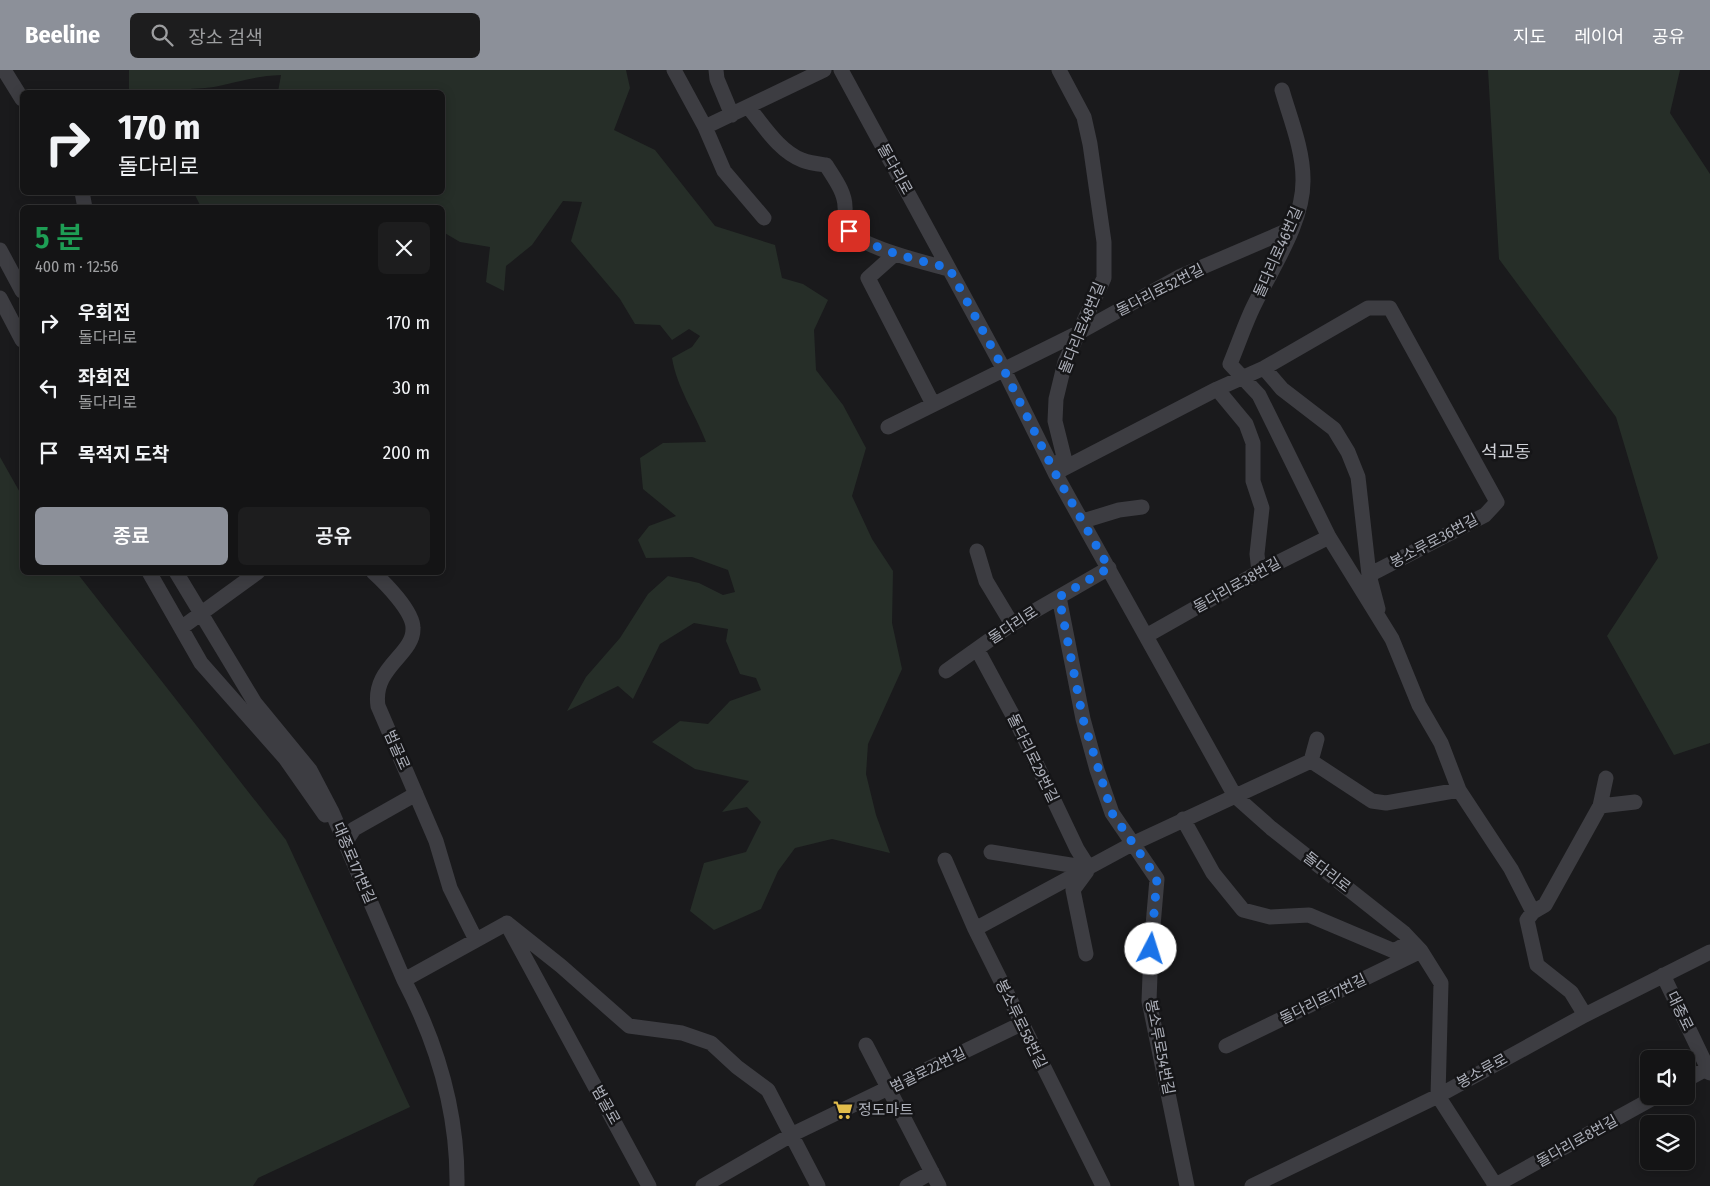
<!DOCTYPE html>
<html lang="ko">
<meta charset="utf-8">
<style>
body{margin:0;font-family:"Fira Sans Condensed","Noto Sans KR",sans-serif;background:#1d1d1e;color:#f1f3f6;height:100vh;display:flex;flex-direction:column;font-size:19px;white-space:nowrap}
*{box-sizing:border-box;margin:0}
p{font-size:16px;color:#9d9ea0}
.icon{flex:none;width:28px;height:28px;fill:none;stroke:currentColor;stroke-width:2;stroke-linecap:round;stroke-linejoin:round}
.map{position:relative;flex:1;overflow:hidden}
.sheet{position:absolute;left:20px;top:135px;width:425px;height:370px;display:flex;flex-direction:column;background:#141415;border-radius:8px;box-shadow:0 2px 12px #0003,0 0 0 1px #333334}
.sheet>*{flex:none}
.hud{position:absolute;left:20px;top:20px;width:425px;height:105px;border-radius:8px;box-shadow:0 2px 12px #0003,0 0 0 1px #333334;background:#141415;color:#f1f3f6;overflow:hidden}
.tools{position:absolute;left:1640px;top:980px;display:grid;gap:10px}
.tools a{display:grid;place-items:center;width:55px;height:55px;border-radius:8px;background:#141415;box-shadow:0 2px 12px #0003,0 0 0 1px #333334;font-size:25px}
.pin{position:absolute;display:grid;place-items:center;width:42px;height:42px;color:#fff;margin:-21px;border-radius:10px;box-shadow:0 2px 8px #0006}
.me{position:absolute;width:55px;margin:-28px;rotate:5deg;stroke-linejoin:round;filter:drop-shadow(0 0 4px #0008)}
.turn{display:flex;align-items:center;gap:18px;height:105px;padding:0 15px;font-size:22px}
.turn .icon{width:65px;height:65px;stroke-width:2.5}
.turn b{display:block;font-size:35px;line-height:42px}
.round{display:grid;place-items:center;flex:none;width:52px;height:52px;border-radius:8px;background:#1d1d1e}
.summary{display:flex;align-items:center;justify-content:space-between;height:85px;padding:0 15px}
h1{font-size:30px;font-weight:600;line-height:38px;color:#1e9e55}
.cta{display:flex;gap:10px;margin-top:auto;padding:10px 15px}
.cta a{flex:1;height:58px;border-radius:8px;background:#8c9099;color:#fff;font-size:20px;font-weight:600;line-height:58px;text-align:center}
.cta a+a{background:#1d1d1e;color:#f1f3f6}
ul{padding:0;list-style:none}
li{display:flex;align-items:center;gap:15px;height:65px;padding:0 15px}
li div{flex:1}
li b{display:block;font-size:19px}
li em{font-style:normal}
header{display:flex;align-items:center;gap:30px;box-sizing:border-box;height:70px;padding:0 25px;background:#8c9099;color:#fff}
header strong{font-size:24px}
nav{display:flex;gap:28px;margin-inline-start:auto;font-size:18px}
.search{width:350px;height:45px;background:#1d1d1e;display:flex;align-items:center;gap:12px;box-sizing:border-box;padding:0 18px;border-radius:8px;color:#9d9ea0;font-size:19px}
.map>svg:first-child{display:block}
.green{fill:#262e28}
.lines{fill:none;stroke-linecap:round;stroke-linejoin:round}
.street{stroke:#3d3d42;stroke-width:15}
.route{stroke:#1a73e8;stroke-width:9;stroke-dasharray:0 16.2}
.labels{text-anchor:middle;stroke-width:5;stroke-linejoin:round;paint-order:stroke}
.street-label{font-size:15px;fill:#adb0ba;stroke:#151517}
.poi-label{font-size:15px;fill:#adb0ba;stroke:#151517;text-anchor:start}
.quarter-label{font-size:18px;fill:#ced0d6;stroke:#151517}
</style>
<header>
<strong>Beeline</strong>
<div class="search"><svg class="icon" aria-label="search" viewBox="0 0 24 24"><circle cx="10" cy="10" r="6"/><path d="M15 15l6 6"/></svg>장소 검색</div>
<nav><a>지도</a><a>레이어</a><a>공유</a></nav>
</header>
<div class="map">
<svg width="1710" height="1116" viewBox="0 0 1710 1116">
<rect width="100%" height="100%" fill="#1a1a1c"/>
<path class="green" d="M129 0H626L630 18 614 60 655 80 715 156 775 175 782 208 803 214 828 230 814 260 816 300 843 335 866 378 852 426 872 469 893 501 892 553 902 599 868 674 866 704 876 745 890 783 832 769 795 778 778 801 761 839 714 860 690 841 704 793 746 782 761 752 747 737 722 742 749 711 695 699 652 672 680 651 708 654 730 631 761 620 756 608 740 604 726 571 728 559 694 553 660 574 633 629 618 616 567 641 586 607 620 568 648 524 668 506 699 513 723 525 735 522 728 500 692 487 646 488 638 470 649 456 676 446 643 419 640 388 663 373 706 372C695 343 677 318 672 288L692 277 700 266 689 259 672 270 660 255 635 254 620 229 571 171 582 132 563 131 532 175 506 196 504 221 486 212 490 177 460 172 443 162 442 138H381L366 135 342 138 201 137 194 123 442 122V22H278L281 5C255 6 239 12 214 17 202 19 191 17 179 22H129Z
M1488 0H1680L1670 43 1710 104V673L1674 685 1607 566 1658 488 1616 347 1499 189Z
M0 387 22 426V502L77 503 286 770 410 1037 258 1108 253 1116H0Z"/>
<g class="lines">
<path class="street" d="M4 0 22 29
M674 0 705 57 724 101 764 148
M716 0 717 9 732 45
M841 0 1003 298 1055 403 1235 726 1271 758 1404 863 1421 881 1441 913 1438 1026 1496 1116
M1282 20C1290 48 1303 79 1303 109 1304 155 1268 203 1250 244 1243 260 1237 277 1230 294L1259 325 1329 467 1392 569 1419 635 1441 673 1459 720 1511 799 1533 842 1527 850 1537 895 1571 922 1585 945
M749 38C764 56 779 81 802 90 809 93 818 94 826 95 834 108 845 122 845 137 846 142 843 148 844 153 849 176 928 193 949 199
M705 57 824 0
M82 122 85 138
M0 180 22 221
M895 184 868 208 933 334
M0 228 22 270
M1264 298 1282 319 1334 359 1348 382 1358 407 1369 505 1378 539
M1217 319 1246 354 1253 373V411L1262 438 1257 484 1259 502
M888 357 1078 263 1179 207 1291 159
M1053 398 1064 387 1055 351 1056 329 1065 292 1104 208V172L1090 74 1084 47 1059 0
M1055 403 1217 319 1264 298 1368 238H1390L1497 432 1485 445 1369 505
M1083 451 1119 440 1142 437
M977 481 986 511 1012 554
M149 502 201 593 285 688 325 745
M176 502 255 633 310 700 332 742 404 910C437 973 458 1044 457 1116
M373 502C385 513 413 541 413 558 414 585 372 597 378 636L436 771 450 818 476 870
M1059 527 1083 649 1097 700 1112 743 1157 809 1151 879 1149 931 1187 1116
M181 558 258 502
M1146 566 1259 502 1329 467
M977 579 1018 655 1077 779 1089 798
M946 601 1012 554 1109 498
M1311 691 1317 669
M1600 736 1606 708
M1183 749 1213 803 1243 840 1270 847 1309 845 1394 881 1411 871
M345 773 354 759 416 724
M991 782 1089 798
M945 790 975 859 1103 1116
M1533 842 1545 835 1600 736 1635 732
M507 853 561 896 629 956 682 963 711 973 737 997 768 1020 818 1116
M975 859 1132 774 1311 691 1372 731 1386 733 1459 720
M510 860 649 1116
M1086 884 1073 820 1087 801
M1663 905 1710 1003
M404 910 507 853
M866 975 939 1116
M1226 976 1421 881
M1686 1010 1710 997
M703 1116 793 1064 1021 954
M907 1116 932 1102
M1252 1116 1438 1026 1585 945 1710 882
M1494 1116 1657 1026"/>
</g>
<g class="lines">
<path class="route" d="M849 161C878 182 915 189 949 198L1003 298 1055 403 1109 498 1059 527 1083 649 1112 743 1157 808 1151 879"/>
</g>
<defs>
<symbol id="supermarket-bare" viewBox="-9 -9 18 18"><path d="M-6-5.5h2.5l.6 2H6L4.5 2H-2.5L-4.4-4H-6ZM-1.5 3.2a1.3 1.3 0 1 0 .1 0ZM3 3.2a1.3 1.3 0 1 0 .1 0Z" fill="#e2bd4b" stroke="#151517" stroke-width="2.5" paint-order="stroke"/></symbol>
</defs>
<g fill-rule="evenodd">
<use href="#supermarket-bare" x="829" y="1026" width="28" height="28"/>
</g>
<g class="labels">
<g class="street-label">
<text transform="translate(895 99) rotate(61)" y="5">돌다리로</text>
<text transform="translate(1278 182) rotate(-66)" y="5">돌다리로46번길</text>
<text transform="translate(1160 220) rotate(-27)" y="5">돌다리로52번길</text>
<text transform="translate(1082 258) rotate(-68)" y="5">돌다리로48번길</text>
<text transform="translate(1434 471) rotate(-28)" y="5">봉소루로36번길</text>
<text transform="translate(1237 515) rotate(-29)" y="5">돌다리로38번길</text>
<text transform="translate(1013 555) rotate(-33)" y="5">돌다리로</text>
<text transform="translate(397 680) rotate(66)" y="5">범골로</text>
<text transform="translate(1033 688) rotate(64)" y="5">돌다리로29번길</text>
<text transform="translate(354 793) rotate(67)" y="5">대종로171번길</text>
<text transform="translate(1327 802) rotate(38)" y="5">돌다리로</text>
<text transform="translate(1323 929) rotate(-26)" y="5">돌다리로17번길</text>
<text transform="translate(1680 941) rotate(64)" y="5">대종로</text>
<text transform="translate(1021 954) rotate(64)" y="5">봉소루로58번길</text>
<text transform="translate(1160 977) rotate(79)" y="5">봉소루로54번길</text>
<text transform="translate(928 1000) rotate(-26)" y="5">범골로22번길</text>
<text transform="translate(1482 1001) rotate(-29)" y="5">봉소루로</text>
<text transform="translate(606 1035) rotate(61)" y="5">범골로</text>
<text transform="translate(1577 1071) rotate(-29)" y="5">돌다리로8번길</text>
</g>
<g class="poi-label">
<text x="858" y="1045">정도마트</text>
</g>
<g class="quarter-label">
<text x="1506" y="388">석교동</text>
</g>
</g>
</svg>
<div class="tools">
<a><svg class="icon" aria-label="sound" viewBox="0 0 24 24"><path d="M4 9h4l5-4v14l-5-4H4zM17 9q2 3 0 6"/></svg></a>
<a><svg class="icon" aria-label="layers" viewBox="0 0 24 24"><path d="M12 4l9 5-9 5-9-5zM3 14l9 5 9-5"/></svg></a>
</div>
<div class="pin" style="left:849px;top:161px;background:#d93025"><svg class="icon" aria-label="arrive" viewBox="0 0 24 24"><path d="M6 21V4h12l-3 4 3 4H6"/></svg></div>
<svg class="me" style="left:1151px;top:879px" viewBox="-20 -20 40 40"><circle r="19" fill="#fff"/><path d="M0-13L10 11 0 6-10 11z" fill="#1a73e8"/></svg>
<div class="hud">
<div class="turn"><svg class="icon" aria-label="right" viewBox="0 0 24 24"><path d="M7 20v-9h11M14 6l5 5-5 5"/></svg><div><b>170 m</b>돌다리로</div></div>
</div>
<section class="sheet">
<div class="summary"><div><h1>5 분</h1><p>400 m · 12:56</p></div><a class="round"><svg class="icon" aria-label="close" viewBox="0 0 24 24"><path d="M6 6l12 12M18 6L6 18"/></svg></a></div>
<ul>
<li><svg class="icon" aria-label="right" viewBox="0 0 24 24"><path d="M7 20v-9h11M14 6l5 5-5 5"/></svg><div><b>우회전</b><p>돌다리로</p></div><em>170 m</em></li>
<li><svg class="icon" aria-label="left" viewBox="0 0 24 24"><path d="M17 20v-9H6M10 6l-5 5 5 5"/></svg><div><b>좌회전</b><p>돌다리로</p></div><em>30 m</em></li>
<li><svg class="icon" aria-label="arrive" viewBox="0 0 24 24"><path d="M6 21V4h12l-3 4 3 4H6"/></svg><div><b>목적지 도착</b></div><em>200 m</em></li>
</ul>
<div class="cta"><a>종료</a><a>공유</a></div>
</section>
</div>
